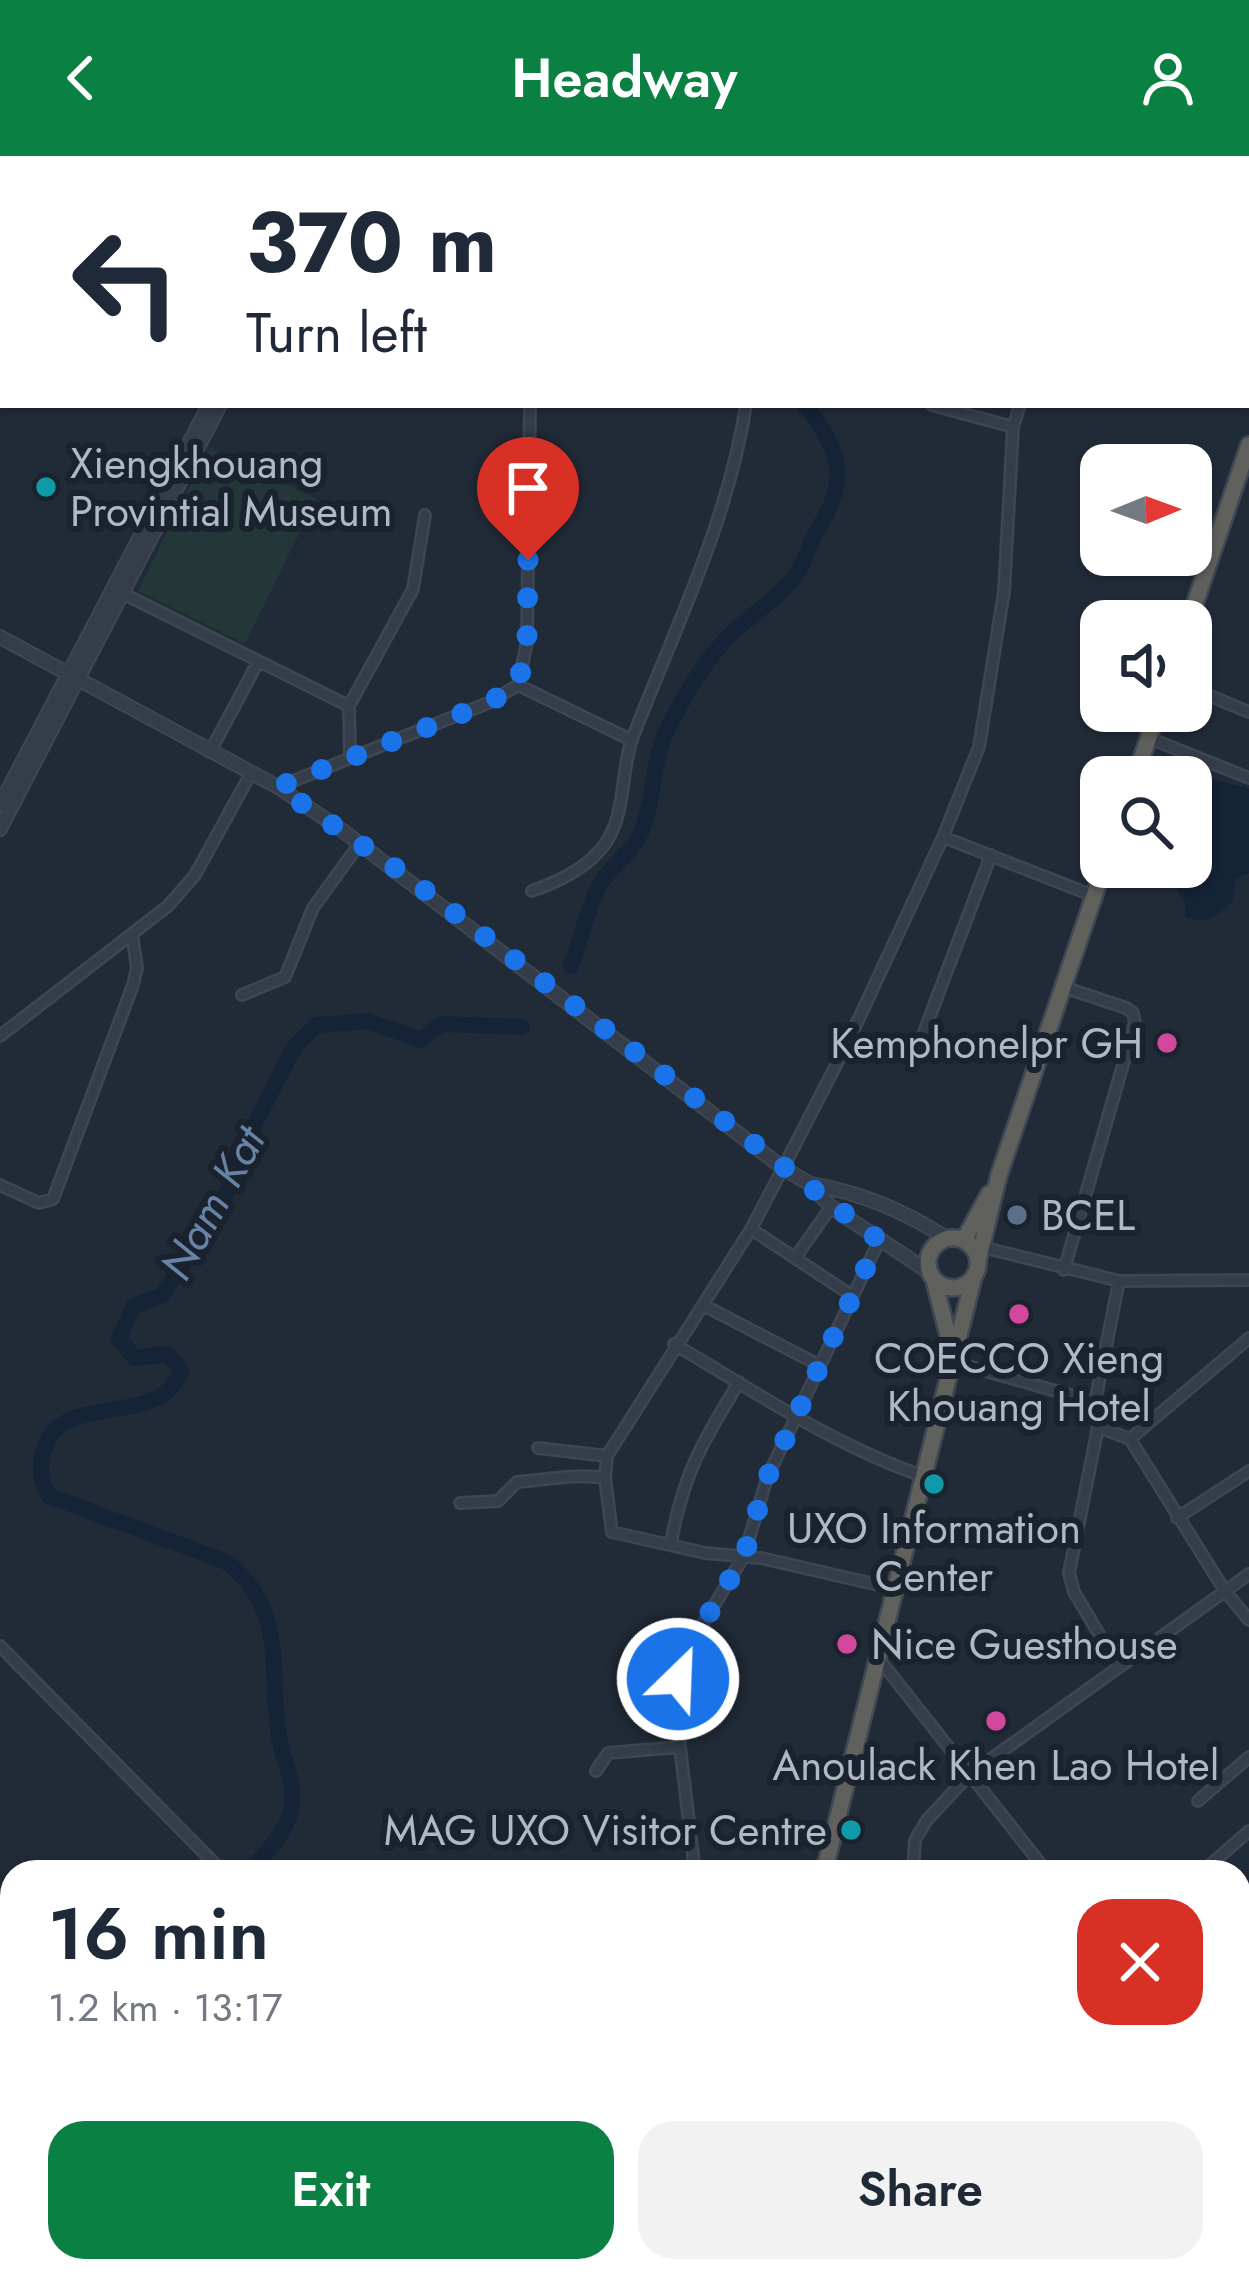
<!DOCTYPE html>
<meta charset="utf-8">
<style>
body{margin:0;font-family:Jost,sans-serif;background:#f2f2f3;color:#1f2937;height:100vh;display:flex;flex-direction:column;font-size:45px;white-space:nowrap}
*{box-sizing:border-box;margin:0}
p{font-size:39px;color:#747a83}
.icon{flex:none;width:66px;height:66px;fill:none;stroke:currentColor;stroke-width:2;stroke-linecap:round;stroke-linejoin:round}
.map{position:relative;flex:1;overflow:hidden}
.side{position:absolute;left:0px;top:1704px;width:1251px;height:423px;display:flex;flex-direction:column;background:#fff;border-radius:36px 36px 0 0;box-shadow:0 3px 9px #0004}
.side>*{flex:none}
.banner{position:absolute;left:0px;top:0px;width:1251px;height:252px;box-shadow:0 3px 9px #0004;background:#fff;color:#1f2937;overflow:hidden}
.needle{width:78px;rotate:89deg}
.controls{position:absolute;left:1080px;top:288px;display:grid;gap:24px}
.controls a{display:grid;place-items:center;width:132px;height:132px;border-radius:24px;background:#fff;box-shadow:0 3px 9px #0004;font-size:60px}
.pin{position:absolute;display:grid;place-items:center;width:102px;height:102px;color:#fff;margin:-123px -51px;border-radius:50% 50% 50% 0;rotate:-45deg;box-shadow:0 0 12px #0007}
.pin .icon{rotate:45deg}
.me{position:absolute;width:132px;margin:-66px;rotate:24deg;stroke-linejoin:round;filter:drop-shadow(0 0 9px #0008)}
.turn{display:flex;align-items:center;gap:42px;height:252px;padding:0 48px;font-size:54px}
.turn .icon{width:156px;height:156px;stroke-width:2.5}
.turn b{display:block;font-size:84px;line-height:102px}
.round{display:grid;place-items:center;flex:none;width:126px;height:126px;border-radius:36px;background:#f2f2f3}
.overview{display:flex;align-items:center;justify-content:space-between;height:204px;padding:0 48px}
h1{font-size:72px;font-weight:600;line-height:90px}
.button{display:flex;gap:24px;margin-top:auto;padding:24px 48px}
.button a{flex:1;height:138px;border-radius:36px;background:#0b8043;color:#fff;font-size:48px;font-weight:600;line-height:138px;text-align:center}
.button a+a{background:#f2f2f3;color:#1f2937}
header{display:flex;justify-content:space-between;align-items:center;height:156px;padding:0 48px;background:#0b8043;color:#fff;font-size:54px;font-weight:600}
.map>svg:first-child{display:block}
.green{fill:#233739}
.water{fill:#152336}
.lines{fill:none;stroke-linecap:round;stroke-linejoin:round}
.river{stroke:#152336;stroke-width:16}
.minor-casing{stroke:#3e4652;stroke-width:14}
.tertiary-casing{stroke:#3e4652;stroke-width:16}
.trunk-casing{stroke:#3f4853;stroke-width:20}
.minor{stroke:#343d49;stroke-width:9}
.tertiary{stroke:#343d49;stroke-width:12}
.trunk{stroke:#60605d;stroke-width:15}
.route{stroke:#1a73e8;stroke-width:21;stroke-dasharray:0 37.8}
.culture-dot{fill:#0f9aa8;stroke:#1a222d;stroke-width:4.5}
.hotel-dot{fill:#d1479c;stroke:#1a222d;stroke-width:4.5}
.service-dot{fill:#5c6f8a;stroke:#1a222d;stroke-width:4.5}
.labels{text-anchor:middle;stroke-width:12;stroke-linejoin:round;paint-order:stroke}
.poi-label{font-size:42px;fill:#afb8c5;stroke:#1a222d;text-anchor:start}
.water-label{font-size:45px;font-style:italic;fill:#6783a5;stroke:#1a222d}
</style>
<header><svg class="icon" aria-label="back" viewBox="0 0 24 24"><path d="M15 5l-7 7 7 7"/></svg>Headway<svg class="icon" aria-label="person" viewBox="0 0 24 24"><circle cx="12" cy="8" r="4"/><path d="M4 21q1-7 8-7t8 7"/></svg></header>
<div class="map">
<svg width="1249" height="2125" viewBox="0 0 1249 2125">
<rect width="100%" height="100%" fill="#212b38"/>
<path class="green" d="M209 291 316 343 245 488 138 435Z"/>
<path class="water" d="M1210 622 1249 633V717L1236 722 1233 745C1216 761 1208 770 1185 760V746L1170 722 1173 711H1191V635Z"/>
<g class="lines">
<path class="river" d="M784 0V3
M571 810C581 785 586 756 598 732 609 711 634 695 642 674 654 644 653 603 666 576 681 545 703 508 726 483 747 461 775 446 794 421 807 406 808 387 818 373 851 323 839 293 805 249
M249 1716C265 1698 285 1679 291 1654 297 1628 283 1605 279 1580 268 1512 288 1456 227 1406L49 1340C41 1324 38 1312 44 1294 62 1232 162 1275 181 1214L168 1198 135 1202 119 1183 133 1151 162 1139 196 1089 229 1033 243 990 295 890 317 869 368 865 421 884 441 868 522 871
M152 2125 185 2123 187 2115"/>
<defs>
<path id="minor" d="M457 0 458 3
M538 3V0
M610 3 611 0
M1248 40 1249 39
M0 91 3 93
M932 249 1013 271
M122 437 349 550
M518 529 631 584
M1191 532 1249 556
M1149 582 1249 622
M210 596 258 506
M350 600 349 550 413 433 425 359
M278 631 488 547 518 529 527 486 530 249
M943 681 1094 740
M532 735C560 725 590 711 607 685 627 653 620 612 634 578 676 470 728 365 746 249
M1063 831 1126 852 1133 857 1135 867 1064 1114
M242 839 285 821 313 752 360 687
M0 880 168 750 195 719 251 617
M911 910 991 699
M0 1029 39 1047 53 1043 133 829 137 812 132 778
M751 1073 851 1139
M982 1091 1119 1125 1249 1124
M795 1102 831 1051
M703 1149 819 1209
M674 1188C754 1235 835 1290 923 1320
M950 1205 1095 1246
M1098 1271 1130 1283 1225 1435 1249 1464
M1130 1283 1249 1182
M538 1292 607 1300
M460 1347 498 1345 517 1326C547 1324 574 1317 605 1322
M1177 1362 1249 1315
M671 1387C683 1318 703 1285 739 1226
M896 1433 761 1402 705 1397 612 1376 605 1322 607 1300 751 1073 783 1012 849 884 943 681 979 591 1004 436 1013 271 1020 249
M0 1490 223 1716
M879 1503 1047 1716
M1118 1510 1074 1436 1069 1417 1098 1271 1095 1246 1119 1125
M596 1615 608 1597 680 1591
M1198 1645 1249 1601
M695 1716 680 1591 678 1523 693 1484 744 1400 767 1322 879 1085
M913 1716 915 1684 927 1664 970 1618 1249 1418
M1202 1716 1249 1675
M1239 1775 1249 1767
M1239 2028 1249 2027
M701 2115 714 2125
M745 2125 765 2118
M1114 2125 1124 2115"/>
<path id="tertiary" d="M213 0V3
M223 0V3
M0 481 278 631 343 675 783 1012 810 1028 831 1051 929 1116
M0 649 209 249
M0 673 220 249
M810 1028C858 1036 905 1055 946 1082"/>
<path id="trunk" d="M1189 465 1249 289
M1135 621 1158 555
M928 1107a25 25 0 1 1 50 0a25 25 0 1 1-50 0Z
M964 1084 989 1038
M978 1105 999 1019 1104 711
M934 1124 951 1191
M824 1716 974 1120
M764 2115 768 2125"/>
</defs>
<use href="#minor" class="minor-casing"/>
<use href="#tertiary" class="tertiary-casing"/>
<use href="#trunk" class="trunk-casing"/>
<use href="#minor" class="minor"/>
<use href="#tertiary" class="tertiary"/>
<use href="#trunk" class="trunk"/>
</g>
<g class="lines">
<path class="route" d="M528 404 527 486 518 529 488 547 278 631 401 716 879 1084 767 1322 744 1400 693 1484 678 1523"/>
</g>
<g class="culture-dot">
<circle cx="46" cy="331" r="12"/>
<circle cx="934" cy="1328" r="12"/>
<circle cx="851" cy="1674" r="12"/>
</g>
<g class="hotel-dot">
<circle cx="1167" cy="887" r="12"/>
<circle cx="1019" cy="1158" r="12"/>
<circle cx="847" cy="1488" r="12"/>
<circle cx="996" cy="1565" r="12"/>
</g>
<circle class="service-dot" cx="1017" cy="1059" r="12"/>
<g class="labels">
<g class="poi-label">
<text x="70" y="322">Xiengkhouang<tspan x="70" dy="48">Provintial Museum</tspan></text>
<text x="1143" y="902" text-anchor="end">Kemphonelpr GH</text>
<text x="1041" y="1074">BCEL</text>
<text x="1019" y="1217" text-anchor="middle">COECCO Xieng<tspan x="1019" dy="48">Khouang Hotel</tspan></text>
<text x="934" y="1387" text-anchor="middle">UXO Information<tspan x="934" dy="48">Center</tspan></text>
<text x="871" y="1503">Nice Guesthouse</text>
<text x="996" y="1624" text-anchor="middle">Anoulack Khen Lao Hotel</text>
<text x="827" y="1689" text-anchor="end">MAG UXO Visitor Centre</text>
</g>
<g class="water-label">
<text transform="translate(212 1047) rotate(-61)" y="16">Nam Kat</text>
</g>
</g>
</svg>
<div class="controls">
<a><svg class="needle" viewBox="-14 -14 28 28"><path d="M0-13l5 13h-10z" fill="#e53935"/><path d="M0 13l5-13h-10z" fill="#747a83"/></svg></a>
<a><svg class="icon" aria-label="sound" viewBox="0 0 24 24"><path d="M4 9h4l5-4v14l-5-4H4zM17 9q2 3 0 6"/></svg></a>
<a><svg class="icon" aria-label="search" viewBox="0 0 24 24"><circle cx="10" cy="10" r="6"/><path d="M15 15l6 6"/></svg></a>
</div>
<div class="pin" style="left:528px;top:404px;background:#d93025"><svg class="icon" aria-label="arrive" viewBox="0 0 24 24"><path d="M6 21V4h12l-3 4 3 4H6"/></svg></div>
<svg class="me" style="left:678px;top:1523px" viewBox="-20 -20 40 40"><circle r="17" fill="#1a73e8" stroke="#fff" stroke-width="3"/><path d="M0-11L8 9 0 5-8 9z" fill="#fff"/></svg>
<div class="banner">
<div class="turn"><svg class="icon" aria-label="left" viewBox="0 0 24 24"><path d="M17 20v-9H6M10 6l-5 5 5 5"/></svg><div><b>370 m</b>Turn left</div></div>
</div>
<section class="side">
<div class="overview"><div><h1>16 min</h1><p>1.2 km · 13:17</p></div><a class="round" style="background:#d93025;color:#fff"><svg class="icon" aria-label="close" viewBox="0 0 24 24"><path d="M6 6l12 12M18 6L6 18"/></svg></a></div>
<div class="button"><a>Exit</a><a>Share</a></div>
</section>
</div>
